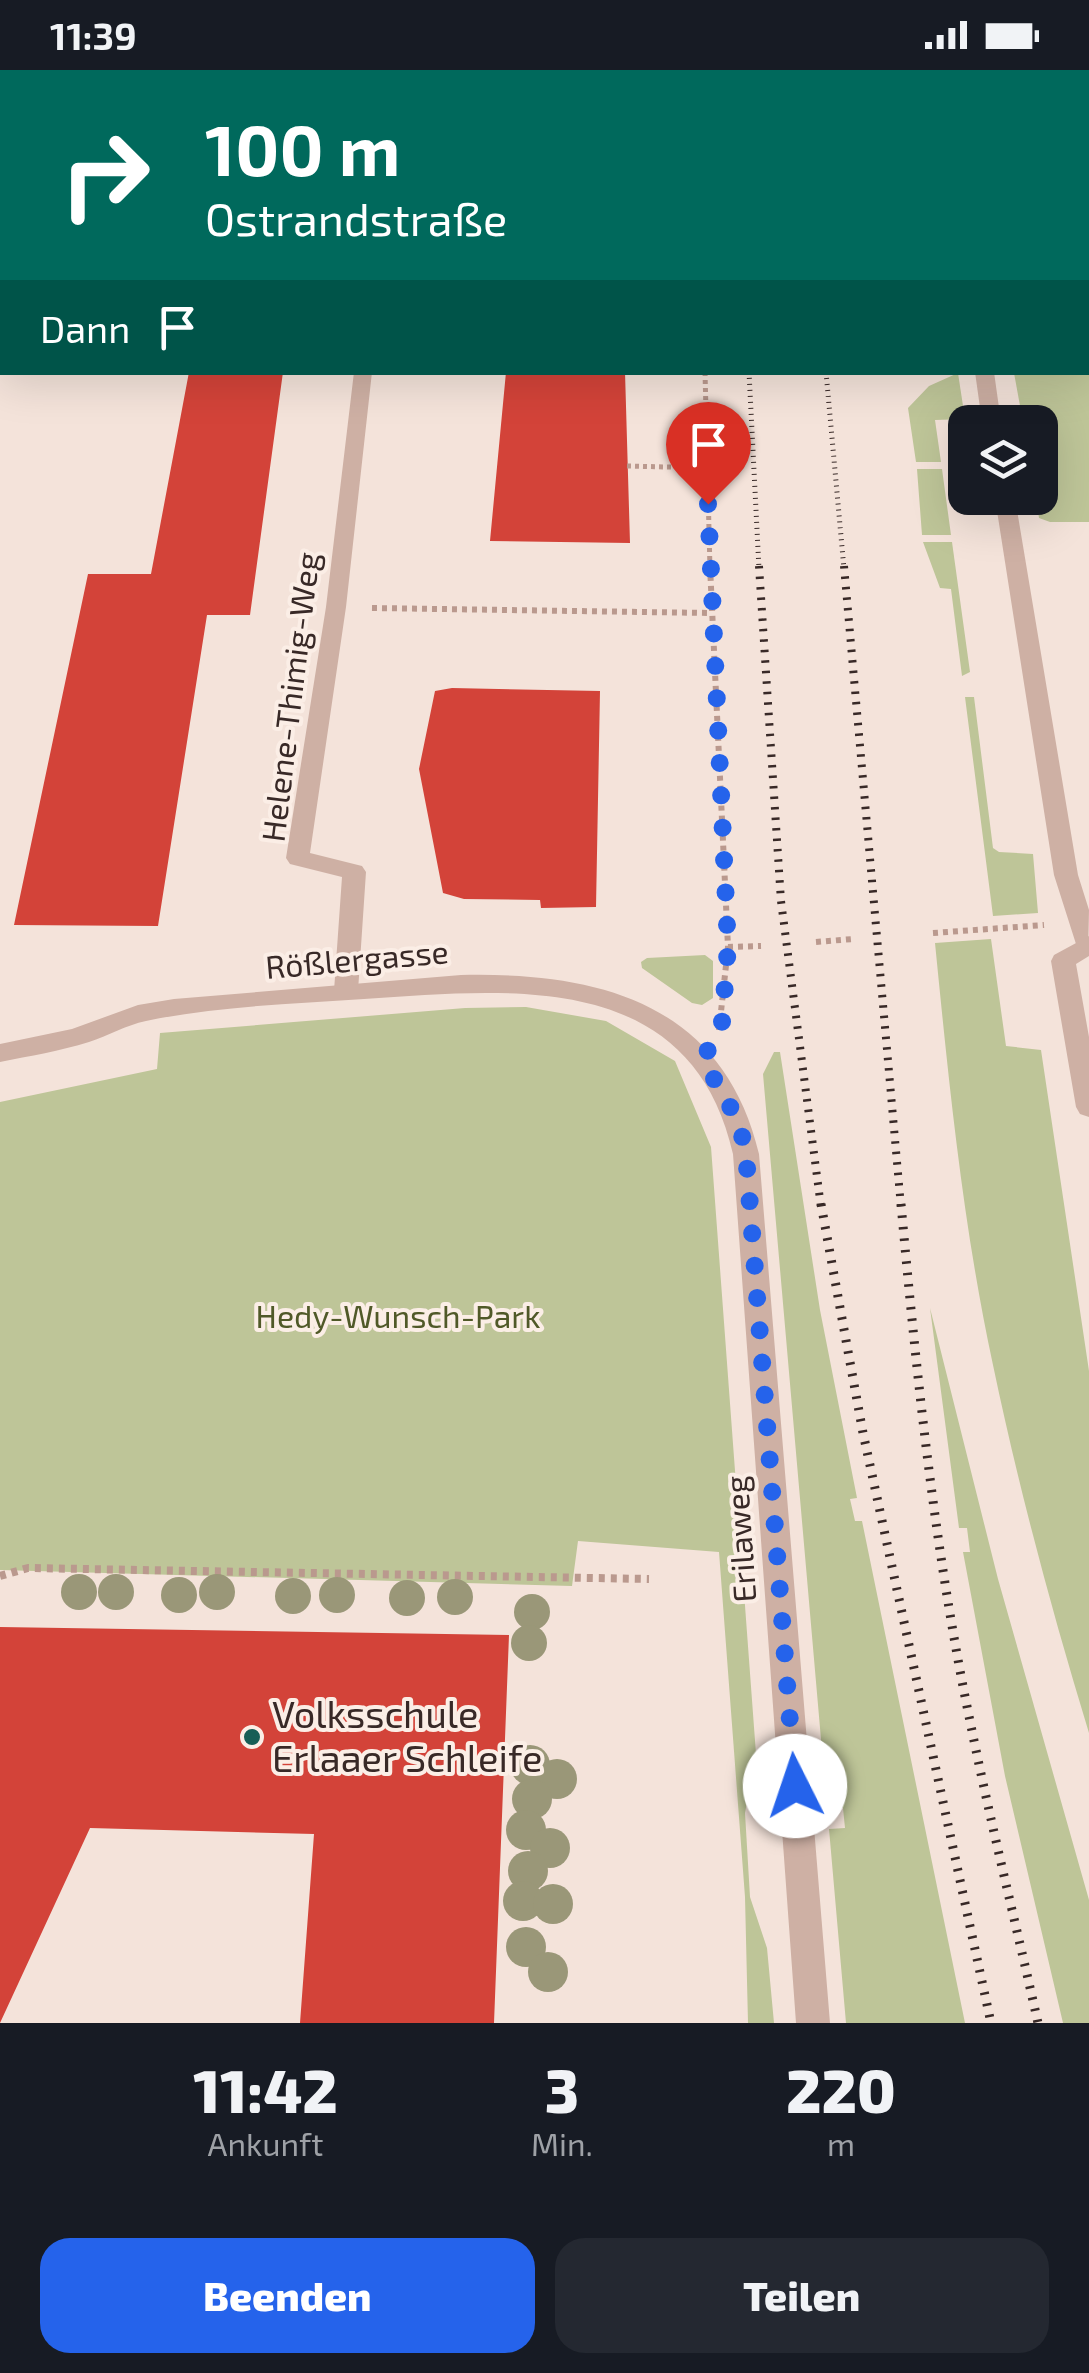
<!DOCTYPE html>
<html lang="de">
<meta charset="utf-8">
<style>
body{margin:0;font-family:"Exo 2",sans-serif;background:#242831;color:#f1f3f6;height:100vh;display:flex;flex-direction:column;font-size:38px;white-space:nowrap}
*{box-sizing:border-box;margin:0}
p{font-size:32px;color:#9ea1a6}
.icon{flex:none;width:55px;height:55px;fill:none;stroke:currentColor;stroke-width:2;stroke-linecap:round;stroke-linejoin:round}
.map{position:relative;height:1953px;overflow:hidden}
.drawer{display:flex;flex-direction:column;background:#171b24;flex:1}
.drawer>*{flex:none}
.guide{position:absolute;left:0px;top:0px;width:1090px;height:305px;box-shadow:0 10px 40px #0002;background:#00695c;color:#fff;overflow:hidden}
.buttons{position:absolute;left:948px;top:335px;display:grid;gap:20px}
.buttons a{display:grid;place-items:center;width:110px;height:110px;border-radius:20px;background:#171b24;box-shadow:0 10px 40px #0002;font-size:50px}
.pin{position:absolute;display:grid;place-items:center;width:85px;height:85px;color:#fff;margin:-102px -42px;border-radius:50% 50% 50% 0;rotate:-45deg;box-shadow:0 0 10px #0007}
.pin .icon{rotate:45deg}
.me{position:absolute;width:110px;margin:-55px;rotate:356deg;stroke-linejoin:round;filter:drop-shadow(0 0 8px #0008)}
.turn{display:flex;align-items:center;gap:35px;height:210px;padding:0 40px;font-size:45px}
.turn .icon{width:130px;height:130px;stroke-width:2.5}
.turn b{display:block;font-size:70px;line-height:85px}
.then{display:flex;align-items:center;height:95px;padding:0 40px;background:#0003;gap:20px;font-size:38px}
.eta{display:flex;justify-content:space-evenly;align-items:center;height:170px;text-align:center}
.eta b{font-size:60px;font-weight:800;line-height:70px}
.button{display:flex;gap:20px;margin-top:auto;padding:20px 40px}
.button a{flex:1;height:115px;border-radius:30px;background:#2563eb;color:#fff;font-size:40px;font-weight:800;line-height:115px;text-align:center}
.button a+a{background:#242831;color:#f1f3f6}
.status{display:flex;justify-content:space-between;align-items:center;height:70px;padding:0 50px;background:#171b24;direction:ltr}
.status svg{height:28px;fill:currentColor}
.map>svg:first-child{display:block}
.green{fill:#bec598}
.building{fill:#d34339}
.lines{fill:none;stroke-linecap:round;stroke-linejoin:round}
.path-far2{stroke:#ba998e;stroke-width:5;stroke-dasharray:4 4;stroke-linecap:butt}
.path-far1{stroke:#ba998e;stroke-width:6;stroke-dasharray:5 5;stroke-linecap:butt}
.path{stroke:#ba998e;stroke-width:8;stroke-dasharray:6 6;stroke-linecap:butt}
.service{fill:#ceb0a4;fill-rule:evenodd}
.pedestrian{fill:#ceb0a4;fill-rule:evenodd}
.minor{fill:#ceb0a4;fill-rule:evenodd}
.rail-far2{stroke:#382927;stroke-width:5;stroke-dasharray:1 5;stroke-linecap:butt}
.rail-far1{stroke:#382927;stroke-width:8;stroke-dasharray:2.5 8;stroke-linecap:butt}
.rail{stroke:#382927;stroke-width:9;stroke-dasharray:2.5 9;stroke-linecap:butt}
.tree{fill:#9a9778}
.route{stroke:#2563eb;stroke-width:18;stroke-dasharray:0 32.4}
.poi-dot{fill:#185e56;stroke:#fbeee6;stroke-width:4}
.labels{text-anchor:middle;stroke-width:8;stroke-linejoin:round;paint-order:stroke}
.street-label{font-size:32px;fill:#382927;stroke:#fbeee6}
.park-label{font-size:32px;fill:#505928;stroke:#fbeee6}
.near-poi-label{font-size:38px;fill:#382927;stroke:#fbeee6;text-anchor:start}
</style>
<div class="status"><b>11:39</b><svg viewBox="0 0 49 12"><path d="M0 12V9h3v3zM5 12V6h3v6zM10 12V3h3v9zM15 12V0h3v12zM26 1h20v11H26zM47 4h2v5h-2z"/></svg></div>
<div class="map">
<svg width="1089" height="1953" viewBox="0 0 1089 1953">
<rect width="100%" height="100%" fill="#f4e3da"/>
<path class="green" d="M1089 285V452H1050L1039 448 1036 428H1040V352H1023L1014 303 1088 302Z
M958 303 965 349 935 350 941 392H916L908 338 929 316Z
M917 399H942L951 465H922Z
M923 472H952L970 602 962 606 951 519 940 518Z
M965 627H974L993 778 999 782 1033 784 1038 843 993 846Z
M991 869 1006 976 1041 980 1089 1301V1663C1052 1542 1019 1419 993 1295 963 1156 949 1014 935 873Z
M705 885 713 891V928L702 935 692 933 642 898 641 892 647 888Z
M526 937 606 951 675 991 711 1077 756 1684 745 1743 750 1827 767 1878 774 1953H748L745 1827 719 1482 578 1471 572 1516 0 1500V1032L157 999 160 963 465 938Z
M774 982H780L820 1240 857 1428 850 1429 855 1451H862L965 1953H846L829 1759 845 1758 843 1738H827L763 1004Z
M930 1238 998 1509 1089 1830V1953H1063L1005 1706 963 1482H970L967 1458H959Z"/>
<path class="building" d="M189 302H283L250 545H207L158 856 14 855 88 504H151Z
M506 302H625L630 473 490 471Z
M452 618 600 621 596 837 541 838 540 830 464 829 443 823 419 699 435 621Z
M0 1557 509 1565 494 1953H300L314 1764 90 1758 0 1953Z"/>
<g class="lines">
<path class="path-far2" d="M0 138 2 130
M705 302 710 499
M627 396 707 398"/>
<path class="path-far1" d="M710 496 728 877 719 960
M372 538 711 543
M933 863 1044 855
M816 872 853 869
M728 877 761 876"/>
<path class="path" d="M0 1506 28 1498 649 1509"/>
<path class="service" d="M929 0H945V2H929Z
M975 302H994L1001 352H982Z
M995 428H1015L1078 805 1089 840 1088 882 1076 874 1054 805Z"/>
<path class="pedestrian" d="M354 302H372L346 537 310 783 362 796 366 802 358 921 346 930 334 921 342 807 290 794 286 788 326 537Z"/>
<path class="minor" d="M1089 866V886L1076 894 1089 967V1047L1080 1044 1076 1037 1051 891 1054 885Z
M461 905C599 902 723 933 759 1084L830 1953H796L733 1084C691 899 512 919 364 929 292 934 217 936 146 951 126 955 108 966 89 972 60 981 30 986 0 992V974L72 959 138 935 174 929Z"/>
<path class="rail-far2" d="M749 302 759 499
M826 302 844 499"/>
<path class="rail-far1" d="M759 496 781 831 821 1137
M844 496 901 1137"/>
<path class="rail" d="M821 1134 863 1363 991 1953
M901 1134C917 1309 935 1484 971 1656 991 1755 1016 1854 1038 1953"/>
</g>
<g class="tree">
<circle cx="79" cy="1522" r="18"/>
<circle cx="116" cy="1522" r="18"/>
<circle cx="217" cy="1522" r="18"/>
<circle cx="179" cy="1525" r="18"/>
<circle cx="337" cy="1525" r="18"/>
<circle cx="293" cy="1526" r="18"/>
<circle cx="455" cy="1527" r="18"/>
<circle cx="407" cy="1528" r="18"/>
<circle cx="532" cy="1542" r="18"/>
<circle cx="529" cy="1573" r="18"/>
<circle cx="530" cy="1695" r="20"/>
<circle cx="557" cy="1709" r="20"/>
<circle cx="532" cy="1729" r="20"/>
<circle cx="526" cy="1760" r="20"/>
<circle cx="550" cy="1778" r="20"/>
<circle cx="528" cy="1801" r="20"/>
<circle cx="523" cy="1831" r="20"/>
<circle cx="553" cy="1834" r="20"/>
<circle cx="526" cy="1877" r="20"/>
<circle cx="548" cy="1902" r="20"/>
</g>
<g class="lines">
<path class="route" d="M708 434 728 877 722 952 703 990 739 1052 746 1084 795 1716"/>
</g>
<circle class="poi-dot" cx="252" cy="1667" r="10"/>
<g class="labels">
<g class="street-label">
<text transform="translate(291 627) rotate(-83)" y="11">Helene-Thimig-Weg</text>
<text transform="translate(357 890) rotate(-5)" y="11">Rößlergasse</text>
<text transform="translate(741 1469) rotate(-94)" y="11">Erilaweg</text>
</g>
<g class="park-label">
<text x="398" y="1258">Hedy-Wunsch-Park</text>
</g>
<g class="near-poi-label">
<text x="272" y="1658">Volksschule<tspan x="272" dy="44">Erlaaer Schleife</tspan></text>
</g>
</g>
</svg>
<div class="buttons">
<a><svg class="icon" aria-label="layers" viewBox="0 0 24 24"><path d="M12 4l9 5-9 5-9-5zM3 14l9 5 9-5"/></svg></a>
</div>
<div class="pin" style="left:708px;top:434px;background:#d93025"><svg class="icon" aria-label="arrive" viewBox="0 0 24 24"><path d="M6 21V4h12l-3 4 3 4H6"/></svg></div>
<svg class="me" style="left:795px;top:1716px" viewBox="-20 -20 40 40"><circle r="19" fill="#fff"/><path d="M0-13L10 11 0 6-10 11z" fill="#2563eb"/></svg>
<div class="guide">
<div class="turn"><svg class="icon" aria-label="right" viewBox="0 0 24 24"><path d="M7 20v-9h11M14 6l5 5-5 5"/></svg><div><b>100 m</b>Ostrandstraße</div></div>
<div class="then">Dann<svg class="icon" aria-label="arrive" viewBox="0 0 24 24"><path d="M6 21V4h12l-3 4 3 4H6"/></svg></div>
</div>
</div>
<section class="drawer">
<div class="eta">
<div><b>11:42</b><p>Ankunft</p></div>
<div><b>3</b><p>Min.</p></div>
<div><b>220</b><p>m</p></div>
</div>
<div class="button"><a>Beenden</a><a>Teilen</a></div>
</section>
